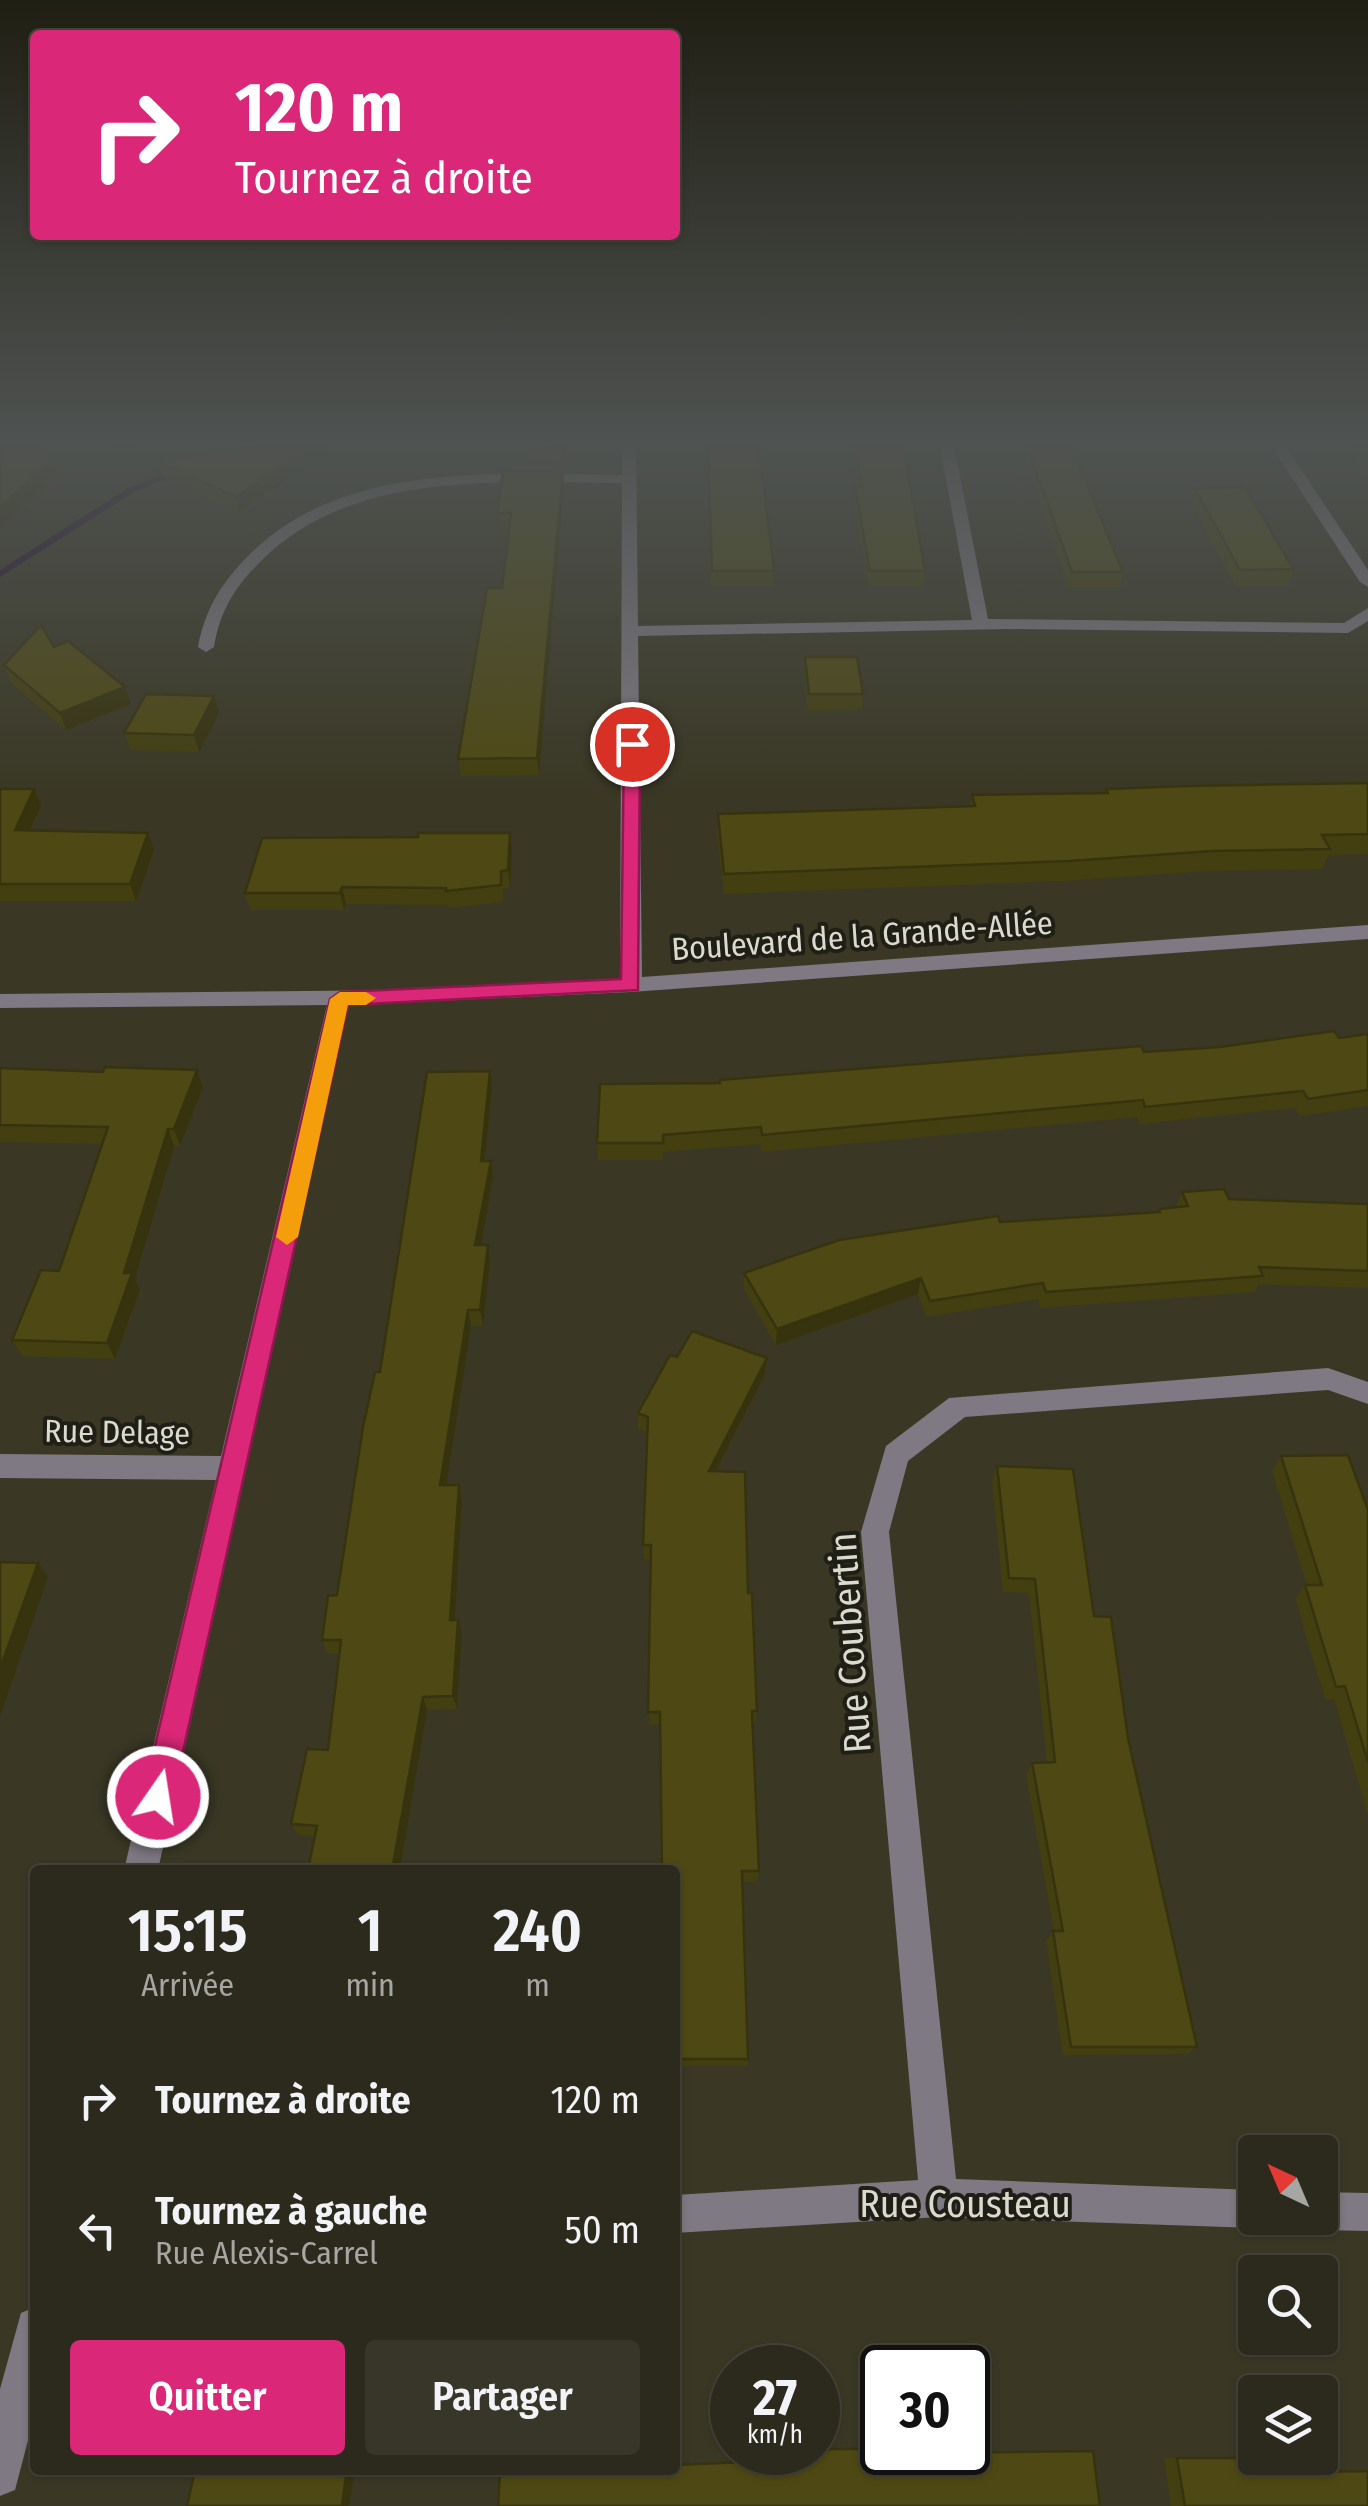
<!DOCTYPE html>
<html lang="fr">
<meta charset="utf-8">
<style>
body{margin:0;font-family:"Fira Sans Condensed",sans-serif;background:#383629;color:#f1f3f6;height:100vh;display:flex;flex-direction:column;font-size:38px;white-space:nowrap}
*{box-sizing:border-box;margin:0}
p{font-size:32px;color:#a6a7a3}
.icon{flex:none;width:55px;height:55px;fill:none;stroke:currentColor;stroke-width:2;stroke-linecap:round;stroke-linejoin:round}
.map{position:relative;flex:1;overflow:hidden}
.panel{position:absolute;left:30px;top:1865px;width:650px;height:610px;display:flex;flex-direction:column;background:#2c2a1c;border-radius:10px;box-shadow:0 2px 8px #0004,0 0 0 2px #48463b}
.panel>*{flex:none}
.banner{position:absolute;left:30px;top:30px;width:650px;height:210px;border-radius:10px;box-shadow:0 2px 8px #0004,0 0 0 2px #48463b;background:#db2777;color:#fff;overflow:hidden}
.needle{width:65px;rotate:316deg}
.buttons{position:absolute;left:1238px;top:2135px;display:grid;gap:20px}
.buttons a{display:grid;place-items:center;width:100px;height:100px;border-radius:10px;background:#2c2a1c;box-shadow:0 2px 8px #0004,0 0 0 2px #48463b;font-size:50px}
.speed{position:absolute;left:710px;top:2345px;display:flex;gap:20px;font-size:50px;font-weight:700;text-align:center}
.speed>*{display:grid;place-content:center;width:130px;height:130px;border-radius:50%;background:#2c2a1c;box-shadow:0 2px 8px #0004,0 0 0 2px #48463b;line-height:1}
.speed small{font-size:25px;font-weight:400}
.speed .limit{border:5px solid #111;border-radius:15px;background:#fff;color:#111}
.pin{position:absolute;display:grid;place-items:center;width:85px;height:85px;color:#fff;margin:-42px;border:5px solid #fff;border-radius:50%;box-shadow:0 2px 10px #0007}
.me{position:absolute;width:110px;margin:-55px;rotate:13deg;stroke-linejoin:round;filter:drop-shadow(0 0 8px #0008)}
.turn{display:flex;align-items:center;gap:35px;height:210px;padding:0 40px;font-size:45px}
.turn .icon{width:130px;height:130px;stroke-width:2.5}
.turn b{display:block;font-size:70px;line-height:85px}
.eta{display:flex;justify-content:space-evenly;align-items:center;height:170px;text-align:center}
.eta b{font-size:60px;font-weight:600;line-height:70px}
.action{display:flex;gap:20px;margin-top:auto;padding:20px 40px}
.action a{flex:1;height:115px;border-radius:10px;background:#db2777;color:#fff;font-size:40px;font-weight:600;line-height:115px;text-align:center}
.action a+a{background:#383629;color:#f1f3f6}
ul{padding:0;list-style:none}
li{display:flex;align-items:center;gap:30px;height:130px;padding:0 40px}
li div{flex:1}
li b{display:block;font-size:38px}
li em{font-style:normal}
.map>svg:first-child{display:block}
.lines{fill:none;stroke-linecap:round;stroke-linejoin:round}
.stream{fill:#240e33;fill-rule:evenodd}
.minor{fill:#7e7982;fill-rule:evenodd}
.wall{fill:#433f11}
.shaded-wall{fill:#37330e}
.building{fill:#4e4914;stroke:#37330e;stroke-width:2.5}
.route{fill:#db2777;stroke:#8e194d;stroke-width:2.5}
.slow{fill:#f59e0b}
.labels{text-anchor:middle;stroke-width:8;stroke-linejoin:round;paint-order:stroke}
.street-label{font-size:32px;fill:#dbdacf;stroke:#1f1f16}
.near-street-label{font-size:38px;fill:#dbdacf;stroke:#1f1f16}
</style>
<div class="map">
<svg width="1368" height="2506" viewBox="0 0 1368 2506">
<rect width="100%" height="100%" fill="#3a3825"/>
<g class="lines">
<path class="stream" d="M258 441H271L223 456 219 454Z
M183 466 187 469 186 471 134 492 0 577V570L128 488Z"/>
<path class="minor" d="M622 441H636L638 626 972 620 939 441H953L988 619 1344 623 1368 608V621L1348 633 1007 629 638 636 642 977 1368 925V939L631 992 348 1005 158 1870H124L216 1480 0 1478V1454L221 1456 327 1005 0 1008V994L407 990 620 979 622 483C502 483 352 468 260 562 235 587 220 611 214 647L206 652 198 647C205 609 222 582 249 555 344 460 499 474 622 475Z
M1268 441H1282L1368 570V587L1360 582Z
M1328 1368 1368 1382V1404L1328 1390 965 1417 908 1461 889 1532 956 2179 1255 2190V2218H1271L1269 2223 1255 2228 939 2217 675 2233V2195L918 2180 861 1532 886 1446 949 1398Z
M1320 2192 1368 2193V2231L1320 2230 1306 2225 1303 2218H1320Z
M35 2307V2414L15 2490 0 2496V2389L21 2313Z"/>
</g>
<path class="wall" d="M566 441 565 470H511V462Z
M707 441 774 571 773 586H711Z
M851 441H900L925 571 923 586H869L854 502 855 487H859Z
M1018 441H1069L1123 572 1120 587H1069Z
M1343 441H1368V477Z
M330 451 239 512 162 476 158 461Z
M564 486 539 775 461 776 458 759 502 588 509 529H499L497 513Z
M1195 488 1293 569 1288 586H1235L1191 503Z
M805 657 863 694 862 710 808 711 804 674Z
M4 665 131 704 66 730 10 682Z
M219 713 199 752 130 750 124 733Z
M1368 783V854L1328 855 1322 869 1206 871 1064 881 724 894 717 834 718 814 970 806 972 795 1105 793 1106 789Z
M0 789H34L41 806 30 831 154 850 136 901H0Z
M510 833 512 850 510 888H503V902L449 908 448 905 346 904 344 910H250L245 893 418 837Z
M1368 1034V1106L1300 1116 1295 1108 1139 1124 1137 1117 761 1152 760 1144 663 1152V1160H598L597 1143 1144 1052 1339 1038Z
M0 1068 203 1087 180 1146H174L135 1279 140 1289 115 1359 22 1356 12 1340 59 1271 102 1144 0 1142Z
M490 1071 492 1088 485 1161H491L493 1178 481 1245H488L490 1262 483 1326H471L446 1485H459L462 1500 455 1620H458L462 1633 457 1709 427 1710 400 1870H308L314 1836 298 1835 291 1824 328 1750 340 1653 328 1654 322 1640 337 1595 380 1372Z
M1182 1192 1229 1199 1368 1204V1288L1259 1284 1255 1292 1040 1308 1038 1299 926 1317 918 1294 776 1345 744 1289V1273L1000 1222 1158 1212 1159 1209 1176 1207Z
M677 1357 767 1358 765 1374 716 1471 748 1593 757 1711 755 1723H752L759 1871 757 1881 743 1882 748 2059 747 2066H675V1870L661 1724 649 1725 651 1560 644 1559 643 1545 647 1432 638 1428V1413Z
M1281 1456 1368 1510V1815L1334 1699H1325L1295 1599 1305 1585H1307L1272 1471Z
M997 1466 1094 1616 1128 1738 1197 2047 1187 2054 1063 2055 1046 1940 1054 1931 1026 1775 1032 1763 1047 1762 1029 1593 1003 1592 992 1481Z
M818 2448H860L865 2449 866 2454 1093 2451 1100 2506H498L500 2473 505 2472 549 2470H675V2464L743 2461V2452H818Z
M1164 2458H1309L1311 2471 1368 2469V2506H1171Z
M195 2470H276L354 2475 349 2506Z"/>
<path class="shaded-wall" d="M110 441H158L114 455Z
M319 441H328L330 451 239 512 236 497Z
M52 460 57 476 0 528V507Z
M563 471 564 486 539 775 537 758Z
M125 687 131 704 66 730 60 713Z
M214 696 219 713 199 752 194 735Z
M34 789 41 806 22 847 15 830Z
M148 833 154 850 136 901 130 884Z
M510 833 512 850 510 888 508 870Z
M342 887 346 904 344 910 340 893Z
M197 1070 203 1087 180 1146 174 1129Z
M490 1071 492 1088 483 1177 481 1161Z
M168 1129 174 1146 135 1279 140 1289 115 1359 107 1343 124 1273Z
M491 1161 493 1178 478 1262 475 1245Z
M488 1245 490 1262 483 1326 480 1310Z
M921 1278 918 1294 776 1345 777 1329Z
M468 1310 471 1326 444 1500 440 1485Z
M767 1358 765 1374 708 1486 709 1471Z
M459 1485 462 1500 454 1633 450 1620Z
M38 1563 48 1577 0 1716V1669Z
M458 1620 462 1633 457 1709 453 1696Z
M423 1697 427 1710 400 1870H392Z
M354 2475 349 2506H342L346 2476Z"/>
<path class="building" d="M0 441H34L52 460 0 507V461L3 458H0Z
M292 441H319L236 497 158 461Z
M561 441H566L564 463 511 462Z
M708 441H758L774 571H712Z
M855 441H900L909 479 925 571H870L855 487H862Z
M1025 441H1069L1123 572H1072Z
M1359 441H1368V454Z
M503 471H563L537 758 458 759 487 588H502L511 513H497Z
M1245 487 1293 569 1240 570 1195 488Z
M41 625 54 647 68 641 125 687 60 713 4 665Z
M805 657H857L863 694H809Z
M146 694 214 696 194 735 124 733Z
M1368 783V834L1322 835 1330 849 1213 851 1069 861 724 874 718 814 975 806 972 795 1108 793 1106 789 1187 786Z
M0 789H34L15 830 148 833 130 884H0Z
M418 833H510L508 870 501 871V885L446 891V888L342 887 340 893H245L262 838 418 837Z
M1334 1031 1339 1038 1368 1034V1090L1308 1099 1303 1091 1145 1107 1143 1100 762 1135 761 1127 663 1135V1143H597L600 1084 720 1083V1080L1141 1046 1144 1052 1220 1047Z
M105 1067 197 1070 174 1129H168L124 1273H132L107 1343 12 1340 41 1270 59 1271 108 1127 0 1125V1068L103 1072Z
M490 1071 481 1161H491L475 1245H488L480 1310H468L440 1485H459L450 1620H458L453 1696 423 1697 392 1870H308L317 1826 291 1824 307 1749 328 1750 341 1640H322L328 1596 337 1595 363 1427 375 1372H380L427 1072Z
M1224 1189 1229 1199 1368 1204V1271L1259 1267 1263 1276 1046 1292 1043 1283 930 1301 921 1278 777 1329 744 1273 839 1240 998 1216 1000 1222 1160 1212 1159 1209 1188 1206 1182 1192Z
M692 1331 767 1358 709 1471 745 1472 748 1593H752L757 1711H752L759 1871H742L748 2059H675V1870H662L660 1712H648L651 1545H643L648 1417 638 1413 670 1355 677 1357Z
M1348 1455 1368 1510V1762L1345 1686 1336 1687 1305 1585H1322L1281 1456Z
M997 1466 1073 1469 1094 1616 1111 1617 1128 1738 1197 2047H1071L1053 1931H1063L1032 1763 1055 1762 1035 1579 1009 1578Z
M0 1562 38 1563 0 1669Z
M818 2449H865L866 2454 1093 2451 1100 2506H498L500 2473 572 2470H675V2465L744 2462V2452H818Z
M1177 2458H1309L1311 2472 1368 2471V2506H1185Z
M195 2470H250L346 2476 342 2506H187Z"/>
<linearGradient id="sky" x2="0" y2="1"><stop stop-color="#201f14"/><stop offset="0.56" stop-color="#4f5351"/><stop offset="1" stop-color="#4f5351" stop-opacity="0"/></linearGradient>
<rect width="1368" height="792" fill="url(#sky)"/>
<path class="route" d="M632 739 640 744 638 990 348 1005 173 1797 168 1807 158 1812 147 1807 143 1797 330 999 340 992 621 979 624 744Z"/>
<path class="slow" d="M340 992H366L376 998 366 1005H348L298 1237 287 1245 276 1237 330 999Z"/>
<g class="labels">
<g class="street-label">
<text transform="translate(862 936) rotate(-4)" y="11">Boulevard de la Grande-Allée</text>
<text transform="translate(117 1432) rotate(1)" y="11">Rue Delage</text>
</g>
<g class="near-street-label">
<text transform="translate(850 1643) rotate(-94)" y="13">Rue Coubertin</text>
<text x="965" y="2217">Rue Cousteau</text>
</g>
</g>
</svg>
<div class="buttons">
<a><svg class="needle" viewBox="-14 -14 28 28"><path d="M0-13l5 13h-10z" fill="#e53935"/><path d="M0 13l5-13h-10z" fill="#a6a7a3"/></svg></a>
<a><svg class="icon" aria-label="search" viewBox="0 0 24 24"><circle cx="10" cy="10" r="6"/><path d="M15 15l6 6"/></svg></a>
<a><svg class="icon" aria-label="layers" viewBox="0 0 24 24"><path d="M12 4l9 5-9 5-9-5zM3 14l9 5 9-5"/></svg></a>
</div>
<div class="speed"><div>27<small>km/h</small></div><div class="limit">30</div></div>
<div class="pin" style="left:632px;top:744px;background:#d93025"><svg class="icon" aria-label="arrive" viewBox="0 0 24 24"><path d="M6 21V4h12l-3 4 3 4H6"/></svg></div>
<svg class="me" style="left:158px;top:1797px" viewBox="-20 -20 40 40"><circle r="17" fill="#db2777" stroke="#fff" stroke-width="3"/><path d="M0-11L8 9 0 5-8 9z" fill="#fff"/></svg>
<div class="banner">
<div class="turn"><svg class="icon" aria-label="right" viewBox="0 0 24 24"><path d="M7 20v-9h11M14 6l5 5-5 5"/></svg><div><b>120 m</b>Tournez à droite</div></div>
</div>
<section class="panel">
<div class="eta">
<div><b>15:15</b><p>Arrivée</p></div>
<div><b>1</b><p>min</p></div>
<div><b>240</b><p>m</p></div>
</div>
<ul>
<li><svg class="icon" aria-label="right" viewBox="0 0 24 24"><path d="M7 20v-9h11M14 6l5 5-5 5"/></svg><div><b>Tournez à droite</b></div><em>120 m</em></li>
<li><svg class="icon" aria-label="left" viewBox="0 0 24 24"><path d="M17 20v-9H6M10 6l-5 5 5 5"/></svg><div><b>Tournez à gauche</b><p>Rue Alexis-Carrel</p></div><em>50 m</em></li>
</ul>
<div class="action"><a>Quitter</a><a>Partager</a></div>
</section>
</div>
